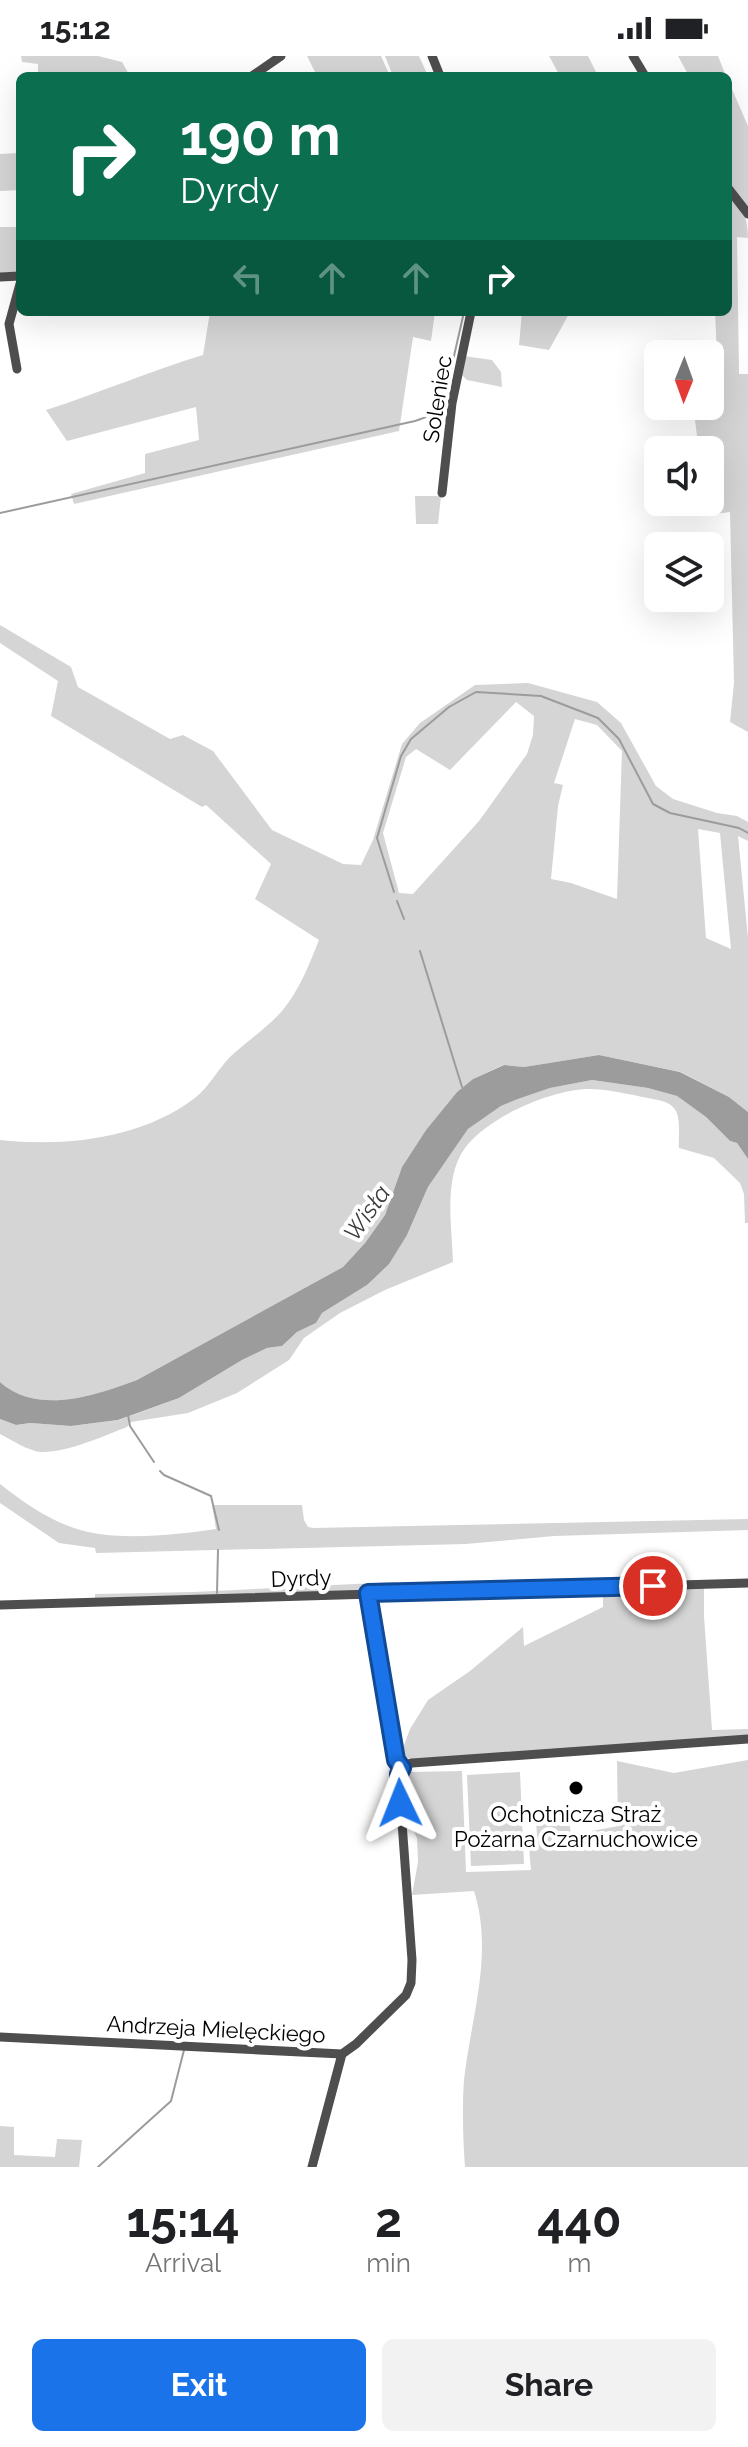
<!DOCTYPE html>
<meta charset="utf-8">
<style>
body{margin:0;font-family:Raleway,sans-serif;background:#f2f2f2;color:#202124;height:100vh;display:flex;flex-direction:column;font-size:30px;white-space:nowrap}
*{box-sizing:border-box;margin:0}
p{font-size:26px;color:#757577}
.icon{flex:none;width:44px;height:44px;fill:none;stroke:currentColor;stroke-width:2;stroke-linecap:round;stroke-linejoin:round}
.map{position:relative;height:2111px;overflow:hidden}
.panel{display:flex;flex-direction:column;background:#fff;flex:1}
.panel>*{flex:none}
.hud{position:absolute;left:16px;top:16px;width:716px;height:244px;border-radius:12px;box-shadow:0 8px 32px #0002;background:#0b6e4f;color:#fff;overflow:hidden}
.needle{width:52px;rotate:181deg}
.tools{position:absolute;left:644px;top:284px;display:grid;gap:16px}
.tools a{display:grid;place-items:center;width:80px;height:80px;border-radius:12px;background:#fff;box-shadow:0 8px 32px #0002;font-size:40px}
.pin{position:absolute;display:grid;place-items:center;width:68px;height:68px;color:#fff;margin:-34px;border:4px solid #fff;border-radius:50%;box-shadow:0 2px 8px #0007}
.me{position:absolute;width:88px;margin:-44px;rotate:358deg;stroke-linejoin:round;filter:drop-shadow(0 0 6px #0008)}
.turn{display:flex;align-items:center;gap:28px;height:168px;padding:0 32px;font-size:36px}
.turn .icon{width:104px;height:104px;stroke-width:2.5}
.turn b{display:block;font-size:56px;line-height:68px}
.lanes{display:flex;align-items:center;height:76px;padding:0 32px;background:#0003;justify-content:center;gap:40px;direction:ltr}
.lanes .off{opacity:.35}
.eta{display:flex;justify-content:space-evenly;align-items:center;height:136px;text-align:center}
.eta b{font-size:48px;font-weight:700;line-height:56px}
.cta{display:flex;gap:16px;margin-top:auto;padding:16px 32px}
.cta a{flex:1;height:92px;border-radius:12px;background:#1a73e8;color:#fff;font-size:32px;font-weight:700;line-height:92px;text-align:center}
.cta a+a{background:#f2f2f2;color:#202124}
.status{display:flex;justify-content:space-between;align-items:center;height:56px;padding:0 40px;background:#fff;direction:ltr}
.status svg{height:22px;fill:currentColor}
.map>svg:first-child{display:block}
.green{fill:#d5d5d5;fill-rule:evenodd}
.water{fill:#9c9c9c}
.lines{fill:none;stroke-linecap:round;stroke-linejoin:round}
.stream{stroke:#9c9c9c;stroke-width:2}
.minor{stroke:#4e4e4e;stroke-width:9}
.route-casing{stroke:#114b97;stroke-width:20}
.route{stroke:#1a73e8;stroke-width:14}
.poi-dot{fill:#000;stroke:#fff;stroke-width:3}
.labels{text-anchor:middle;stroke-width:8;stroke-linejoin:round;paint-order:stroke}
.street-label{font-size:22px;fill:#000;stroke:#fff}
.poi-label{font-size:22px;fill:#000;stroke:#fff}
.water-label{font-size:24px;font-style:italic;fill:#3d3d3d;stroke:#fff}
</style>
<div class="status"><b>15:12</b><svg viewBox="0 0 49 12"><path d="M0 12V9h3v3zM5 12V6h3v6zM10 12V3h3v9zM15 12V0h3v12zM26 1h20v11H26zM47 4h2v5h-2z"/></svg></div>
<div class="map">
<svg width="748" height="2111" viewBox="0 0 748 2111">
<rect width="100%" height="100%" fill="#fff"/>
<path class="green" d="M21 0H98L122 6 130 20H38V8L22 6Z
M307 0H381L390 20H317Z
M385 0H419L428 20H393Z
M549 0H588L598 20H560Z
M678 0H718L726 20H689Z
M728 24 748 70V153L728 128Z
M20 97V134L0 135V98Z
M728 135C742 149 748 162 748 182L737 181 739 318H748V676L730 666 734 627 730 456 708 459 706 446H710V394H699L693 350H710V325L718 324 715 256H728Z
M0 171H20V213L17 216 0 217Z
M210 256H435L431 285 413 281 399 375 74 448 71 438 145 417V398L199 384 196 351 67 385 46 354C99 337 150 315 203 299Z
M522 256H570L549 294 519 289Z
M464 300 492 304 501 316 502 331 467 324 462 319Z
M415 440H441L438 468H416Z
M0 569 71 611 78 631 170 683 183 679 213 695 272 774 343 808 361 809 373 784 402 688 420 667 475 629 528 627 597 646 621 667 656 730 673 743 717 757 737 760 748 766V785L738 780 748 882V1056L729 1041 681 1016 599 999 524 1011 503 1009 473 1023 457 1036 426 1074 402 1111 385 1159 365 1187 343 1211 137 1324C96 1339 38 1360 0 1326V1084C65 1091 141 1083 195 1042 209 1031 218 1013 231 1000 247 985 267 972 282 955 299 935 309 909 319 884L255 843 271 808 206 749 202 751 51 660 58 625 0 587ZM516 646 534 660 533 679 527 698 479 765 413 838 399 837 383 777 406 701 416 693 450 714ZM575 663 597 669 622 695 617 843 571 827 551 823 558 750 563 729 554 727ZM698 773 720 777 731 893 706 882Z
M592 1024 648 1032 677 1040 706 1061 730 1085 737 1087 748 1103V1167H745L744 1138 740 1127 714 1102 679 1092C678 1081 682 1059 673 1051 665 1043 649 1043 638 1040 623 1037 606 1033 590 1033 552 1033 488 1061 465 1092 443 1122 452 1171 453 1206L385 1234 340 1257 304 1282 289 1304 237 1337 188 1357 131 1366 127 1371C104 1380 66 1397 41 1396 28 1395 12 1384 0 1378V1363L16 1369 30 1367 71 1370 119 1364 179 1342 242 1304 267 1292 282 1290 297 1276 316 1267 322 1257 367 1229 407 1179 428 1131 468 1073 501 1050 518 1043 550 1032Z
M0 1428C23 1446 47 1463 74 1472 112 1486 177 1479 216 1473L212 1449H302L304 1464 308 1471 314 1472 748 1463V1474L554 1480 466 1488 96 1497 95 1492 59 1487 0 1447Z
M395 1526V1534L95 1542V1538L193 1536Z
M704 1530V1560L712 1674 748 1673V1680L411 1703 400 1700 410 1673 428 1644 470 1615 523 1571 524 1590 603 1551V1534Z
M748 1704V2111H465C463 2083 462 2052 464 2024 471 1961 494 1898 474 1835L412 1839 418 1806 417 1782 410 1767 407 1725 411 1716 462 1715 466 1816 531 1814 528 1779H537L536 1765 569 1764 571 1779 618 1770 617 1705 674 1717Z
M520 1716 524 1808 471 1810 467 1719Z
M0 2070 14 2071V2099L55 2101 57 2083 82 2084 79 2111H0Z"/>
<path class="water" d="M599 999 680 1016 729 1041 748 1056V1103L737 1087 730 1085 706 1061 677 1040 648 1032 592 1024 550 1032 518 1043 501 1050 468 1073 428 1131 407 1179 389 1208 367 1229 322 1257 316 1267 297 1276 282 1290 267 1292 242 1304 179 1342 118 1364 71 1370 30 1367 16 1369 0 1363V1326C38 1360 96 1339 137 1324L343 1211 365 1187 385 1159 402 1111 426 1074 457 1036 473 1023 504 1009 524 1011Z"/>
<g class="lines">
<path class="stream" d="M0 457 415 365C428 361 436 357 444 344L464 256
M394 836 377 782 401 700 411 683 449 651 476 636 541 640 598 662 619 683 653 748 670 757 739 772 748 777
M397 845 404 863
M420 895 462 1031
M128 1359 130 1370 154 1406
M160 1415 164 1419 211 1440 219 1474
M217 1537 218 1494
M98 2111 171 2045 184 1994"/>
<path class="minor" d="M432 0 440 20
M633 0 645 20
M252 20 281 0
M728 132 748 158
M0 221 20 220
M17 313 9 268 20 228
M442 437 452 347 471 256
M368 1537 396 1704 402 1712
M0 1549 748 1527
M0 1981 342 1998 356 1988 406 1939 411 1927 412 1904 399 1725C399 1715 402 1709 412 1707L748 1683
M312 2111 342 1998"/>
</g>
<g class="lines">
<defs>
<path id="route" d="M400 1747 399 1718 402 1712 396 1704 368 1537 653 1530"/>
</defs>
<use href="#route" class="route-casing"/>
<use href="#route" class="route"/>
</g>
<circle class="poi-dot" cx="576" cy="1732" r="8"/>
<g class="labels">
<g class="street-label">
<text transform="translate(437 343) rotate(-81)" y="8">Soleniec</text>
<text transform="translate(301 1522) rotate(-2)" y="8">Dyrdy</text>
<text transform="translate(216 1973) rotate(3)" y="8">Andrzeja Mielęckiego</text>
</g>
<g class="poi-label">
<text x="576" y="1766">Ochotnicza Straż<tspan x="576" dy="25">Pożarna Czarnuchowice</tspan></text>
</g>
<g class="water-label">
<text transform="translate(367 1157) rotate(-55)" y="8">Wisła</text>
</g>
</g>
</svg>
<div class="tools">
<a><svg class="needle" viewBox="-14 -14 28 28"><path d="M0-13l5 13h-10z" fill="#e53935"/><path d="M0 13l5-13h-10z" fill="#757577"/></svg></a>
<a><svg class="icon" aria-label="sound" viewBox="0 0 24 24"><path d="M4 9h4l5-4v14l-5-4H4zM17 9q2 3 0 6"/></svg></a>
<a><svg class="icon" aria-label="layers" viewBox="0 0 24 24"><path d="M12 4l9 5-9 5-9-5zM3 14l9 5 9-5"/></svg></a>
</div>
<div class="pin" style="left:653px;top:1530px;background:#d93025"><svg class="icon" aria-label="arrive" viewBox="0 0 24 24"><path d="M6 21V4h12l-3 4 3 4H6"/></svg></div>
<svg class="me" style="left:400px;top:1747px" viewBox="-20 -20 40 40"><path d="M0-17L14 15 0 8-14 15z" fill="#1a73e8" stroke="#fff" stroke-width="4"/></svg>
<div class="hud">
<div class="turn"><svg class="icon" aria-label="right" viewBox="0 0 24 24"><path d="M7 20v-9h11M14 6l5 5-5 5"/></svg><div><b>190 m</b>Dyrdy</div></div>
<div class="lanes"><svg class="icon off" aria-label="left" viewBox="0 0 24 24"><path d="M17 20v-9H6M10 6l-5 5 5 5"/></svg><svg class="icon off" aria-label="ahead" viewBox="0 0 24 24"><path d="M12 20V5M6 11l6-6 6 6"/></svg><svg class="icon off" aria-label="ahead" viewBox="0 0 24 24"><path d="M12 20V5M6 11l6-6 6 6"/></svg><svg class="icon" aria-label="right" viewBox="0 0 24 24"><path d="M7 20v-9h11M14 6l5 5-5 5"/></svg></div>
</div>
</div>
<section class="panel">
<div class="eta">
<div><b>15:14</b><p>Arrival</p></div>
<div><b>2</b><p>min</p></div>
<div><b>440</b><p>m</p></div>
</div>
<div class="cta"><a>Exit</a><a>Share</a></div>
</section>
